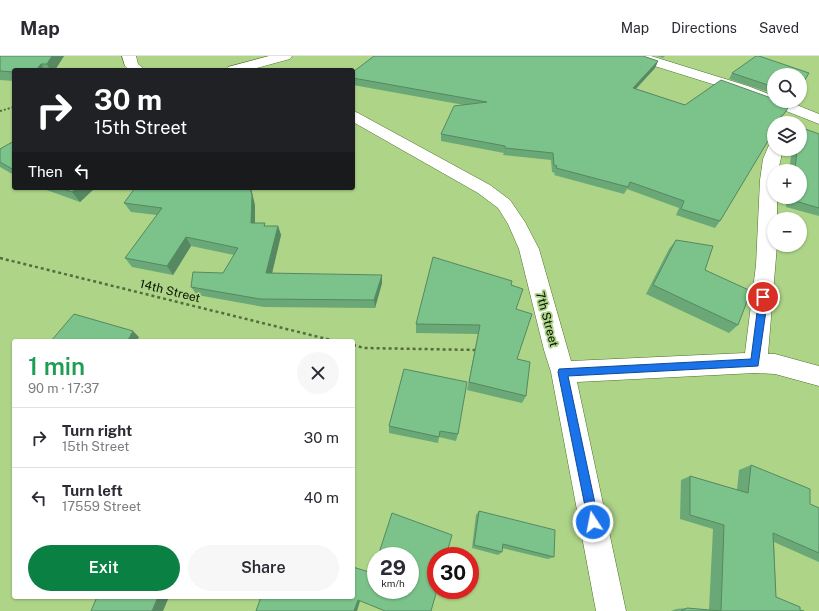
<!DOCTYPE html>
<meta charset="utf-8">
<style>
body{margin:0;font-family:"Public Sans",sans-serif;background:#f7f7f7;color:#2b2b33;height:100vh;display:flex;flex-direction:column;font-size:15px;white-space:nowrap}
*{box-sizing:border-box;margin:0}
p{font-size:13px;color:#7c7c81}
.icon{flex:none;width:22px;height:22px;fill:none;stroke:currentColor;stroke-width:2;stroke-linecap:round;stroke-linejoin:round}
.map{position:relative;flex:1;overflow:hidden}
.side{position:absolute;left:12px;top:283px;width:343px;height:260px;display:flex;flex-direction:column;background:#fff;border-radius:4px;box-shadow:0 1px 3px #0004}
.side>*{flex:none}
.banner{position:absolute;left:12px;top:12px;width:343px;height:122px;border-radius:4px;box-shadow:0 1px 3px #0004;background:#202124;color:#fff;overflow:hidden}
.tools{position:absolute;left:767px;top:12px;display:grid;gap:8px}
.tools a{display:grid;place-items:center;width:40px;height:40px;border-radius:50%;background:#fff;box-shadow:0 1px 3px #0004;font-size:20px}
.speed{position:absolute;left:367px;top:491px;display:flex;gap:8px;font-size:20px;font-weight:700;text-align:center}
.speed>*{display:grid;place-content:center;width:52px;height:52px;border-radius:50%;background:#fff;box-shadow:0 1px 3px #0004;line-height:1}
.speed small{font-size:10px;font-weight:400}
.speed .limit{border:6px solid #d22;background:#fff;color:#111}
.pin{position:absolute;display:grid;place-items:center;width:34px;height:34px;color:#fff;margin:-17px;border:2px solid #fff;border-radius:50%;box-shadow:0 1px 4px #0007}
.me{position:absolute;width:44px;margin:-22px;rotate:349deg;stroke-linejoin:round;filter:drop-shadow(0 0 3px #0008)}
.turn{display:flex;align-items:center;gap:14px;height:84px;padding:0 16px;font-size:18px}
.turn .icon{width:52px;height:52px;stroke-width:2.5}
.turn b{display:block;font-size:28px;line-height:34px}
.then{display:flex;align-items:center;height:38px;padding:0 16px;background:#0003;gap:8px;font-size:15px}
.round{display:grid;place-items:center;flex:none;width:42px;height:42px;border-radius:21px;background:#f7f7f7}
.headline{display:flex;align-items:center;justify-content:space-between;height:68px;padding:0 16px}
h1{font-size:24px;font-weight:600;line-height:30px;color:#1e9e55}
.action{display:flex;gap:8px;margin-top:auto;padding:8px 16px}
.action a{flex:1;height:46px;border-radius:24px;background:#0b8043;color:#fff;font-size:16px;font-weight:600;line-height:46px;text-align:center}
.action a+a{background:#f7f7f7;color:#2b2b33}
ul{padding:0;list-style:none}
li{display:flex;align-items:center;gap:12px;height:60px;padding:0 16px;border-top:1px solid #e1e1e2}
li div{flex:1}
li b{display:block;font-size:15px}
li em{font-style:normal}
header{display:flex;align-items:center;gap:24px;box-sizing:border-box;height:56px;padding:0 20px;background:#fff;border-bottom:1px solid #e1e1e2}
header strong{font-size:19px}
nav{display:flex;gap:22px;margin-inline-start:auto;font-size:14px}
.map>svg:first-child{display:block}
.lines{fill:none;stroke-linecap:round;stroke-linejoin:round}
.minor-casing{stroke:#4e6f25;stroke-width:1}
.path-far1{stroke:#546c3f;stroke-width:2;stroke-dasharray:2 2;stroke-linecap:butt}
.path{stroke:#546c3f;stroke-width:2.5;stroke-dasharray:3 3;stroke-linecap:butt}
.minor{fill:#fff;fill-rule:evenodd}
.wall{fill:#6aa877}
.shaded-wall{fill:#568861}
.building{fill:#7bc38a;stroke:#568861}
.route{fill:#1a73e8;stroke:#114b97}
.labels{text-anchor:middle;stroke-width:3.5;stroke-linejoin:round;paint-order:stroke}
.street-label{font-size:12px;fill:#061200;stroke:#aed488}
</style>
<header>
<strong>Map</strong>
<nav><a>Map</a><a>Directions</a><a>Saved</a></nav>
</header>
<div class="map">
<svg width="819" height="555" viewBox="0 0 819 555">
<rect width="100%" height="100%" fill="#aed488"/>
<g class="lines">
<defs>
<path id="minor" d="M122 0H136L138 8 145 14H129L125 10Z
M269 0H292L290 3 249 14H226L228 11Z
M630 0H651L748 30 774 40V45H787L819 58V68L738 36 632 3Z
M353 55 358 57 490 129 510 144 525 166 539 193 571 305 745 297 756 209 760 124 763 103 769 89 774 88V93H783L778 115H774V141H777V163H774V189H777L768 298H775L819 310V330L775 318 755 317 577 326 626 555H596L551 316 544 294 519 193 508 168 498 152 478 137 353 66Z"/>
</defs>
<use href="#minor" class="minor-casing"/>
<path class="path-far1" d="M0 55 14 51"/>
<path class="path" d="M0 202 335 285
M353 289 364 292 478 294"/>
<use href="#minor" class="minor"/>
</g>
<path class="wall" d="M0 0H64L55 14H14V25L0 24Z
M656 0H665L663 2Z
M658 5 655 12 636 33 685 49 784 58 780 64 720 165 715 172 676 159 679 152 627 133 624 138 554 119 555 117 552 116 551 104 503 99 504 97 441 85V78L464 49 353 29V16Z
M732 17 774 19V38L729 23Z
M819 78V160L786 151 787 141H800V115H789L792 93H800Z
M14 85V119L0 111V93Z
M41 132H95L80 146Z
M124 147 255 149V167L266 170H278L281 179 272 217 382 227 375 252 264 251 197 239 191 231 223 217 234 199 191 190 173 219 132 211 125 202 157 159 131 156Z
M676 184 705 214 738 269 729 277 646 238 669 193Z
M516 253 517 303 526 340 522 347 467 334 478 278 416 277V268Z
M404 313 458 378 456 385 439 381 438 387 389 377V370Z
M751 409 810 448 819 452V506L774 486 776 541 800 554 804 555H671L676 553 687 552 709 554 713 473 680 463 681 424 690 420 737 434 739 414Z
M479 455 554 501 548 503 502 492V496L498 499 472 492 476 459Z"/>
<path class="shaded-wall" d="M52 0H64L55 14H50L47 8Z
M658 5 655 12 630 39 633 32Z
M41 8 45 14H36Z
M77 132H95L80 146 72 136Z
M250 132H251L255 149V176L251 167Z
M278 170 281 179 270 226 266 217Z
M186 181 191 190 173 219 167 210Z
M382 219V227L375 252 374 244Z
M133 275 139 281 137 285 128 284Z
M158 541H169L163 555H152Z
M358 544 360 545 357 555H354Z"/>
<path class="building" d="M0 0H52L47 8H41L36 14H14V16L0 15Z
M374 0H643L658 5 633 32 685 49 721 24 774 43V45H779L790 49 784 58 778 63 781 64 779 67H774V75L720 165 681 153 684 145 630 126 628 131 556 112 557 110 554 109 553 97 505 92V90L441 78 454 50 487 46 353 22V16Z
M756 0H759L809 17 800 32V19H774V31L732 17Z
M800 71 819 78V152L792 144V141H800V115H795L797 93H800Z
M14 85V114L0 106V93Z
M60 132H77L72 136Z
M135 132H250L252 139 251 167H265L264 170H278L266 217 382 219 374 244 260 243 191 231 193 216 223 217 238 192 186 181 167 210 125 202 162 152 124 147Z
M676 184 713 190 705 214 751 235 738 269 653 229Z
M433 201 512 225 511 229 523 233 516 253 532 258 517 303 530 306 526 340 469 326 480 269 416 268Z
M74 258 133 275 128 284 139 285H51Z
M404 313 467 326 458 378 440 375 439 381 389 370Z
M751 409 810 433V448L819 452V497L773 477 776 541 800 551V554L804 555H681L687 552 721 555 724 469 690 459V420L748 437Z
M479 455 555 474 554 501 503 488 502 496 474 489Z
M392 457 452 479 446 500H436V534H437L431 555H385L358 544 354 555H256L261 541H353V511L372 517 376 505V534H410V500H378Z
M97 541H158L152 555H91Z"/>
<path class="route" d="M763 238 768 241 758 310 568 320 599 466 597 470 593 472 589 470 558 316 559 313 751 303 759 241Z"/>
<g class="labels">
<g class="street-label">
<text transform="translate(170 235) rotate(14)" y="4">14th Street</text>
<text transform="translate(547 263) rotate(75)" y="4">7th Street</text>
</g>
</g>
</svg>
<div class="tools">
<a><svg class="icon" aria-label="search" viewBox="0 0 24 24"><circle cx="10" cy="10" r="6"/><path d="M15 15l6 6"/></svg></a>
<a><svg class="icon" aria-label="layers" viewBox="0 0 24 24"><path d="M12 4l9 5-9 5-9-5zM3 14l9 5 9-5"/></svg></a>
<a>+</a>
<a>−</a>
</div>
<div class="speed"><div>29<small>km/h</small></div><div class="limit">30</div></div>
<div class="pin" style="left:763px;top:241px;background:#d93025"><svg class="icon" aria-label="arrive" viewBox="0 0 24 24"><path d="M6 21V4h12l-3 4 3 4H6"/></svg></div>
<svg class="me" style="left:593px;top:466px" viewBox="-20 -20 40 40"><circle r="17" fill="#1a73e8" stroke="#fff" stroke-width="3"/><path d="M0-11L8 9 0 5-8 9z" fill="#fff"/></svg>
<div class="banner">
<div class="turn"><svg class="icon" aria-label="right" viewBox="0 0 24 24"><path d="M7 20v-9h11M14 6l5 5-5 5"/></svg><div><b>30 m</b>15th Street</div></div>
<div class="then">Then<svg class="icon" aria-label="left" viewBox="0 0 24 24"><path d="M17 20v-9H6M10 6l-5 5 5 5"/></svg></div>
</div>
<section class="side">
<div class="headline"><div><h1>1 min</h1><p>90 m · 17:37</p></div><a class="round"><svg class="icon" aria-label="close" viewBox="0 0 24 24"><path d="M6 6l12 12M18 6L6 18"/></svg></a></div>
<ul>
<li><svg class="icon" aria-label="right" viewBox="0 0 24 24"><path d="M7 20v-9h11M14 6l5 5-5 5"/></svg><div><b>Turn right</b><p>15th Street</p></div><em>30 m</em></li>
<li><svg class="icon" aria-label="left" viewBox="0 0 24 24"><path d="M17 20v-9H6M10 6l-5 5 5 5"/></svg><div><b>Turn left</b><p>17559 Street</p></div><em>40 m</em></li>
</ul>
<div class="action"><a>Exit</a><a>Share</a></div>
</section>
</div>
